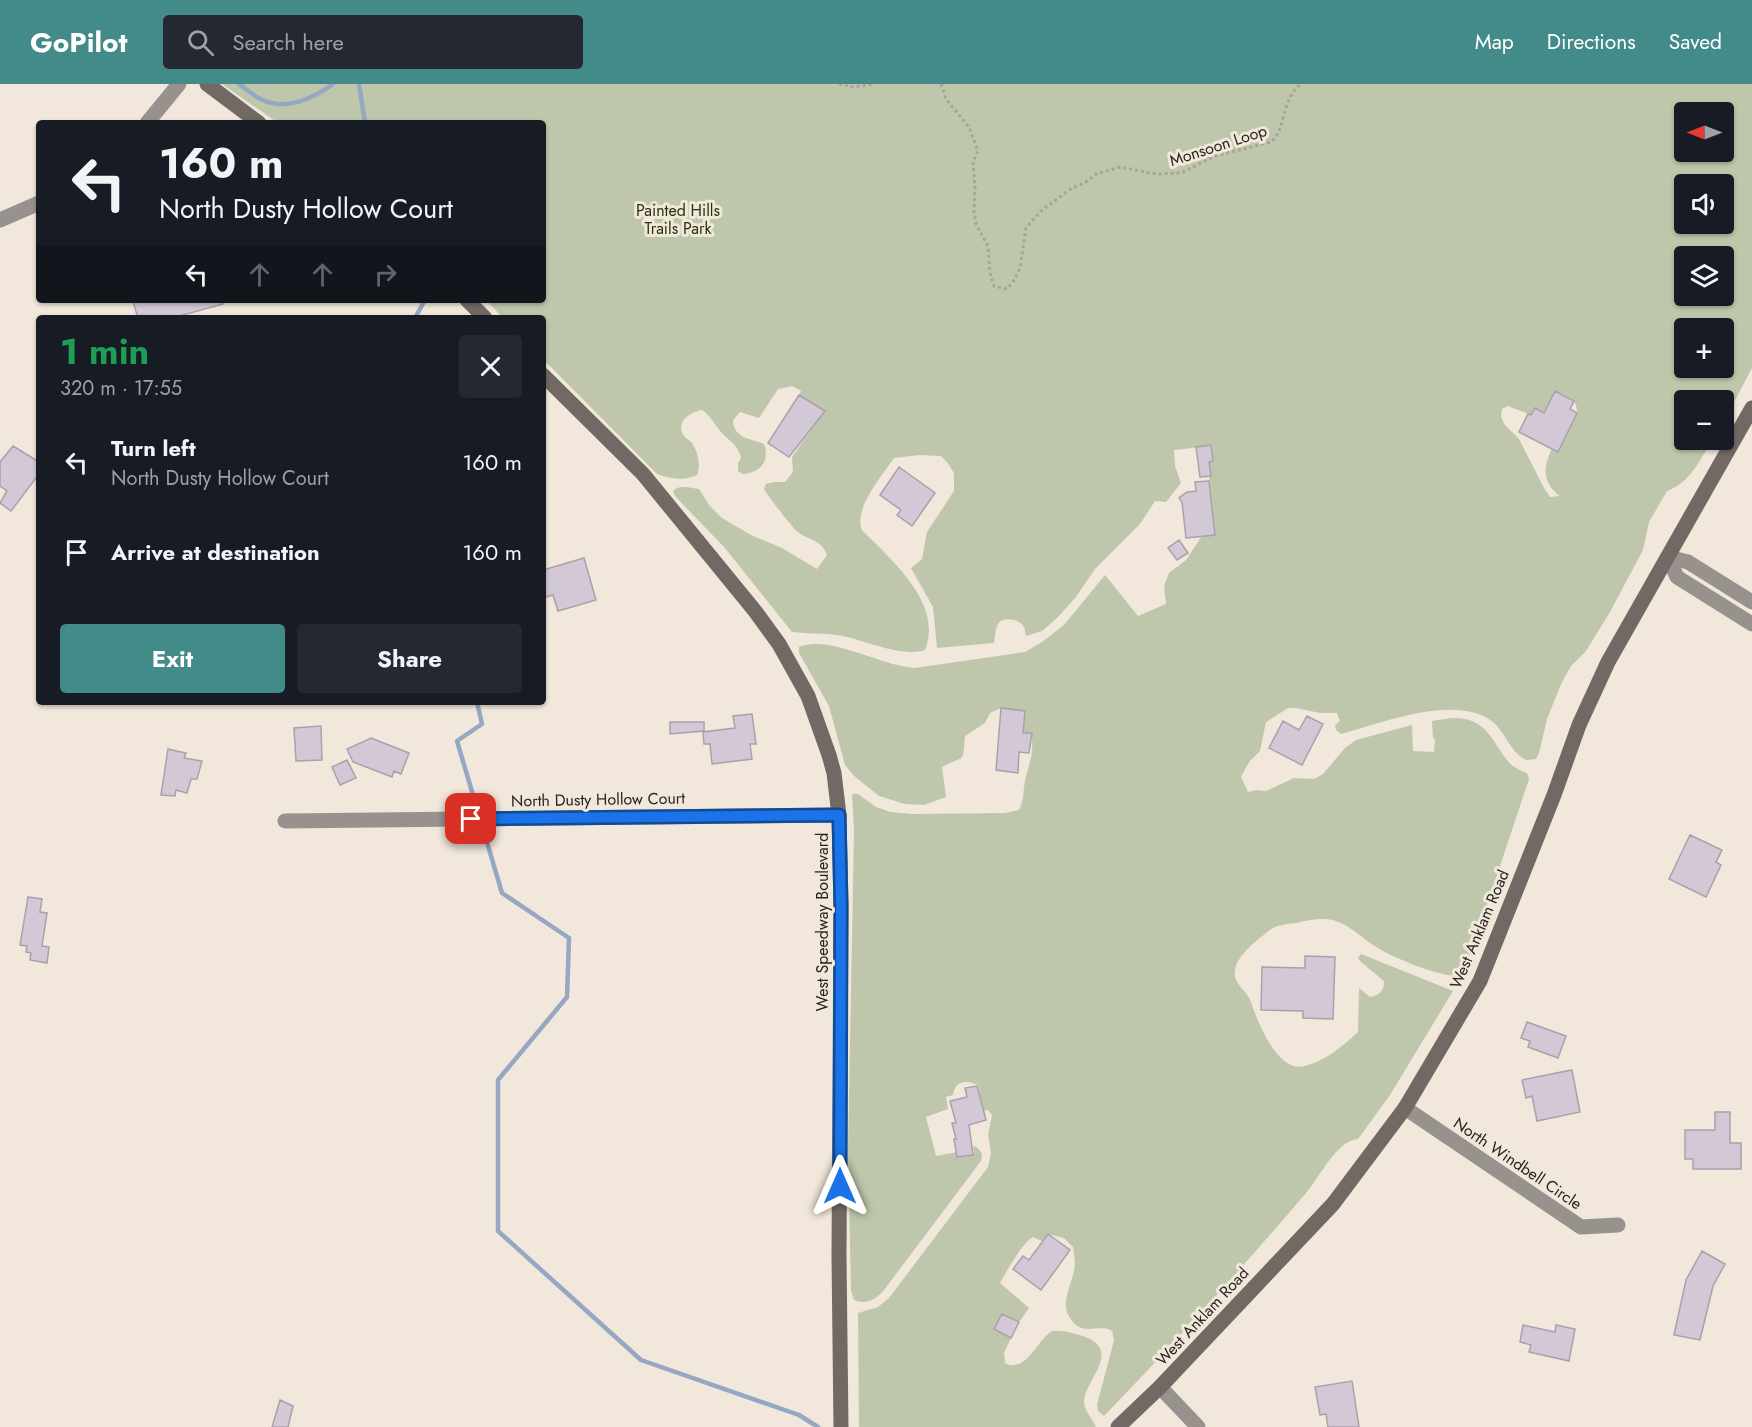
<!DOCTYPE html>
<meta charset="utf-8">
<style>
body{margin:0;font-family:Jost,sans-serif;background:#242831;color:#f1f3f6;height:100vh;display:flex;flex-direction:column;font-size:22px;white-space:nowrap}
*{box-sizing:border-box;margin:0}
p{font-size:20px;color:#9ea1a6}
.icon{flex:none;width:33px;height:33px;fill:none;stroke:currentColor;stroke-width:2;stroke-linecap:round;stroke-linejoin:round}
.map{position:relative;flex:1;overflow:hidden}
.drawer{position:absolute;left:36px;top:231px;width:510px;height:390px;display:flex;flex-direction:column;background:#171b24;border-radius:6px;box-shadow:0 2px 4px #0004}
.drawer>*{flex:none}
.guide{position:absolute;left:36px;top:36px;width:510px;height:183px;border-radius:6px;box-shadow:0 2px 4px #0004;background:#171b24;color:#f1f3f6;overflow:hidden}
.needle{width:39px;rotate:270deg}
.tools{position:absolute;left:1674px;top:18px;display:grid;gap:12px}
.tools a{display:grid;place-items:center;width:60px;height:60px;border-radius:6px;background:#171b24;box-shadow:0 2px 4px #0004;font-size:30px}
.pin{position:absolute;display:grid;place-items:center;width:51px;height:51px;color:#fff;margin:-26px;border-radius:12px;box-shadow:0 3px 9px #0006}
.me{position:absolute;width:66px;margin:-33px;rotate:0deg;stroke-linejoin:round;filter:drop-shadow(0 0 4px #0008)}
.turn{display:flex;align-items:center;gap:21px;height:126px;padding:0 24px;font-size:27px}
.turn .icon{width:78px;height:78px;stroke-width:2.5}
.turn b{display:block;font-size:42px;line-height:51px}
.lanes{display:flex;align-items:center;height:57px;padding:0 24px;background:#0003;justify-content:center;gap:30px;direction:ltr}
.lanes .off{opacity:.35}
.round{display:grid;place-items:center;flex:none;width:63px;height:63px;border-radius:6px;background:#242831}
.head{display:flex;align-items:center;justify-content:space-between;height:102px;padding:0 24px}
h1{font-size:36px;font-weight:700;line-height:45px;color:#1e9e55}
.button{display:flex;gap:12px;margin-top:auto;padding:12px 24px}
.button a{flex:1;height:69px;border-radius:6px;background:#438b88;color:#fff;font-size:24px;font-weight:700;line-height:69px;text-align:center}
.button a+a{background:#242831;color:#f1f3f6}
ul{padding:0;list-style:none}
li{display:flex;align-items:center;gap:18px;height:90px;padding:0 24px}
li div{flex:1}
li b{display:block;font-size:22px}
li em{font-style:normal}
header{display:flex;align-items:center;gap:36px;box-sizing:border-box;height:84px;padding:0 30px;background:#438b88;color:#fff}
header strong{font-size:28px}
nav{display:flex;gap:33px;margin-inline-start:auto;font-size:21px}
.search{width:420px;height:54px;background:#242831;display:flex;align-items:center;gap:15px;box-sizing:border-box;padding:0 21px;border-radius:6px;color:#9ea1a6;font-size:22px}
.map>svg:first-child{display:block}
.green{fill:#bec7ab;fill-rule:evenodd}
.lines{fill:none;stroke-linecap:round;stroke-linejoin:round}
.stream{stroke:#96a7c3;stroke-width:4.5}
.building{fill:#d3c9d6;stroke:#aaa0ac;stroke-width:1.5}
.path{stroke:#aba399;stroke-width:3;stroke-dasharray:3 3;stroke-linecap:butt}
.minor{stroke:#98928e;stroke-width:15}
.secondary{stroke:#726964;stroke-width:15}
.route-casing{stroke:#114b97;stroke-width:15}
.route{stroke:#1a73e8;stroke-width:10}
.labels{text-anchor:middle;stroke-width:6;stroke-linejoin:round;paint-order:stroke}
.street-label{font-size:16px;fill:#28241f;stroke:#f1e7da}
.park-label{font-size:16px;fill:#273009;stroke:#f1e7da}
</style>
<header>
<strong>GoPilot</strong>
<div class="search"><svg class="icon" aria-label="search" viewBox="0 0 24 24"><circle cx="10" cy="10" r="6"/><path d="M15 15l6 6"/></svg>Search here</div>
<nav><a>Map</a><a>Directions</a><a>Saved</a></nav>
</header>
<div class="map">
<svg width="1752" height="1343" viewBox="0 0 1752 1343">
<rect width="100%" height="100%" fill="#f1e7da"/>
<path class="green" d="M222 0H1752V284L1724 337V316H1684V356H1712C1700 376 1690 399 1667 407L1649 438 1643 466 1610 528 1586 567 1571 582 1561 600 1547 635 1539 669 1536 675 1526 676C1510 668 1506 649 1493 638 1456 609 1382 639 1341 650L1336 646 1335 641 1340 637 1337 629H1320L1296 624H1288L1266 638 1260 667 1249 678 1241 693 1248 708 1256 706 1266 707 1294 694 1314 695 1323 690 1345 664 1356 656 1412 641 1413 667 1434 668 1435 655 1433 654 1432 637C1440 636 1448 634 1455 634 1486 634 1492 657 1507 676 1512 683 1519 686 1527 689L1529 695 1465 887 1460 892C1442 894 1394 874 1378 864 1360 854 1346 835 1323 835 1314 835 1304 837 1296 839 1288 840 1276 841 1270 846 1258 855 1237 871 1235 886 1232 900 1247 906 1251 918 1257 937 1278 990 1305 982 1325 977 1343 962 1358 948L1359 904 1370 913C1380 911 1384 907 1384 897L1361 878 1358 874 1361 870 1453 907 1390 1011 1358 1055C1336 1057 1320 1093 1306 1109 1241 1185 1174 1260 1104 1332L1098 1327 1097 1321 1114 1256 1112 1247C1102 1240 1087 1250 1076 1241 1057 1224 1070 1206 1074 1187 1076 1179 1074 1171 1073 1163L1064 1154 1048 1150 1042 1157 1033 1153C1023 1158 1006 1188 1000 1199L1029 1224 1019 1238 1002 1230 994 1244 1011 1254 1004 1269 1005 1279C1026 1290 1037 1256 1052 1247 1063 1246 1077 1250 1088 1254 1121 1269 1083 1298 1084 1319 1085 1328 1093 1335 1096 1343H859L858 1229 878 1223 889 1214 988 1083 991 1069 988 1051 992 1031 988 1026 983 1027 978 1001C966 996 955 996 953 1011L946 1013 948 1025 926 1033 936 1072 957 1068 958 1073 974 1069 973 1062 978 1064 982 1070 981 1077 884 1206C875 1216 867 1221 854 1216L851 1207 848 1065 854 746 852 710H858L876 723 891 728 912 730 1005 729 1019 726C1024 716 1023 708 1025 697 1029 678 1035 670 1031 649H1023L1025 627 1001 624 990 629 985 639 965 652C962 681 967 670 942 683L946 713 924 721 905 720 879 712 853 691 845 681 829 622 799 569V563C828 550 882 582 915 584L1025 568 1042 558 1064 541 1105 491 1138 532 1166 520 1164 502 1169 489 1186 476 1202 452 1215 451 1209 392H1211L1209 378 1213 377 1211 362 1174 366 1175 382 1181 399 1166 418 1155 417 1140 440 1095 485 1076 513 1057 534 1042 547 1026 552C1025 549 1025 545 1024 543 1020 535 1003 532 998 540 995 545 995 554 994 559L937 564 933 523 911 484 922 475 927 448 954 407V389L947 378 941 372 920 371 894 374C882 392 853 425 862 446 890 475 944 519 925 566 901 574 862 555 838 551 823 549 808 550 792 548L725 464 675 412 673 407C680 400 690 404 699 405L709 421 722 434 751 451 782 464 817 485 827 471C821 456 812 457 799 449 793 445 767 411 764 405L766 400 774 398H785L793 388 792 373 824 327 799 311 801 307 792 302 778 305 759 334 740 328 733 336C734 355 750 354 764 360 770 377 761 388 743 390L738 387V379L741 374C738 360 730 358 721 348 714 340 711 332 702 326 690 328 675 338 684 352 686 355 690 356 692 359 698 368 701 381 697 391 684 397 671 395 657 390L543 275V234H503L486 216H543V39H278ZM1684 28H1724V68H1684ZM1684 100H1724V140H1684ZM1684 172H1724V212H1684ZM1684 244H1724V284H1684ZM1555 307C1566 312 1578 315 1577 329L1558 367 1552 365C1543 382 1542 399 1560 412L1550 413 1544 404 1519 355 1504 340 1501 332 1502 325 1508 322 1531 331 1535 324 1544 329Z"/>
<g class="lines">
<path class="stream" d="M239 0C247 5 254 13 263 16 286 27 314 14 333 0
M359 0 365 39
M415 234 425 216
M477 618 482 640 457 657 502 809 569 854 567 913 498 996V1147L641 1276 799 1331 818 1343"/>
</g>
<path class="building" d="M140 216H222L223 220 172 234H138L133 218Z
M1555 307 1574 317 1570 325 1577 329 1558 368 1519 348 1528 330 1531 331 1535 324 1544 329Z
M799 311 825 327 789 373 768 359Z
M1211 361 1213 377 1209 378 1211 392 1200 393 1196 363Z
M13 362 39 378V390L11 427 0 419 7 407 0 402V378Z
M899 383 935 409 912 442 897 431 901 426 880 411Z
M1209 397 1215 451 1186 454 1182 418 1179 414 1187 408 1196 407 1195 398Z
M1179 456 1188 469 1177 476 1168 464Z
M584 474 596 516 558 527 553 511 543 514V486Z
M1001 624 1025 627 1023 649H1032L1029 669 1019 668 1018 689 996 686Z
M752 630 756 660H750L752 675 712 680 710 660H704L703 648 735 644 733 632Z
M1307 632 1323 640 1302 681 1269 664 1283 637 1299 646Z
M670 638H704V647L670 650Z
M321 642 322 676 296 677 294 644Z
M371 654 409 669 401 690 394 687 392 693 353 678 347 665Z
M168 665 186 669 184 674 202 677 197 695H191L187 709 176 706 175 712 161 711Z
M347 676 356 694 340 701 332 683Z
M1690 751 1722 766 1716 778 1721 781 1706 813 1669 795Z
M28 813 42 815 40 828 47 829 42 862 49 863 47 879 30 876 31 869 26 868 27 862 20 861Z
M1305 872 1335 873 1333 935 1303 934V927L1261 926 1262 883 1305 884Z
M1527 938 1566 952 1558 974 1528 963 1530 957 1521 954Z
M1572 986 1580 1028 1537 1037 1532 1012 1526 1014 1522 996Z
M977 1002 986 1036 969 1041 973 1071 957 1073 954 1055H956L952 1039H956L950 1017 967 1013 965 1004Z
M1715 1028H1730V1059H1741V1085H1693V1075H1685V1046H1715Z
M1048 1150 1070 1166 1041 1206 1013 1185 1023 1172 1029 1176Z
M1702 1167 1725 1180 1713 1202 1700 1256 1674 1251 1686 1196Z
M1002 1230 1019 1238 1011 1254 994 1245Z
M1523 1241 1555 1248 1556 1241 1575 1245 1569 1277 1529 1268 1531 1261 1520 1258Z
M1352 1297 1359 1343H1328L1326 1330 1320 1331 1315 1303Z
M280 1316 293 1322 288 1343H272Z"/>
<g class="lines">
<path class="path" d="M839 0 853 3 875 0
M941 0 946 15 969 43 978 67 973 78 975 104 974 128 976 140 988 162 990 189 994 202 1007 205 1015 195 1020 184 1026 144 1041 127 1072 104 1086 98 1096 90 1120 83 1156 90 1181 89 1215 72 1271 58C1287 45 1280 17 1301 0"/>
<path class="minor" d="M147 39 179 0
M0 136 39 119
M1668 473 1677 493 1752 540
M1668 473 1688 478 1752 518
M285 737 839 731
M1405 1024 1581 1143 1618 1141
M1160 1303 1198 1343"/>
<path class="secondary" d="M207 0 259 39
M467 216 485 234
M543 291 643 390 755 527 779 560 808 612 829 671 834 689 839 731 841 823 839 1172 841 1343
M1118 1343 1160 1303 1333 1120 1405 1024 1480 897 1554 711 1579 641 1608 578 1752 324"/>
</g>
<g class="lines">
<defs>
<path id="route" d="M471 735 839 731 841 823 840 1102"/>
</defs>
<use href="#route" class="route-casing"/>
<use href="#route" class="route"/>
</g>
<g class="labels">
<g class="street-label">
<text transform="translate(1218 61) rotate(-18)" y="6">Monsoon Loop</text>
<text transform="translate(598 715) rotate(-1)" y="6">North Dusty Hollow Court</text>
<text transform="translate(822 838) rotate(-90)" y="6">West Speedway Boulevard</text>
<text transform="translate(1479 845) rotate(-67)" y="6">West Anklam Road</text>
<text transform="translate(1518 1079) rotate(34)" y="6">North Windbell Circle</text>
<text transform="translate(1202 1232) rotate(-47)" y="6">West Anklam Road</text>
</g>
<g class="park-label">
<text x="678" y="132">Painted Hills<tspan x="678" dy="18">Trails Park</tspan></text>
</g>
</g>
</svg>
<div class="tools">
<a><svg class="needle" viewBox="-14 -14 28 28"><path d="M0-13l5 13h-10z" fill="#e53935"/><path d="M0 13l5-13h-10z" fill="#9ea1a6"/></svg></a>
<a><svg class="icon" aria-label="sound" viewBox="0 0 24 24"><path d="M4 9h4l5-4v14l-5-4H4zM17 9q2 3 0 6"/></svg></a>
<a><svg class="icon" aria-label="layers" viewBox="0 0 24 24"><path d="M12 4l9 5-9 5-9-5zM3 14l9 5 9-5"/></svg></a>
<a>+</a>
<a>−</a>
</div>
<div class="pin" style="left:471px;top:735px;background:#d93025"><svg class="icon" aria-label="arrive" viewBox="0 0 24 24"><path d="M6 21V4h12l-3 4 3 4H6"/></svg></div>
<svg class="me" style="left:840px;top:1102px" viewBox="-20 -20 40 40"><path d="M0-17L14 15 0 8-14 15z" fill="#1a73e8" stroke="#fff" stroke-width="4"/></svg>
<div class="guide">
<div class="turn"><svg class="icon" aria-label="left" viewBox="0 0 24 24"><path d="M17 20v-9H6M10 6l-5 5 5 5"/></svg><div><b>160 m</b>North Dusty Hollow Court</div></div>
<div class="lanes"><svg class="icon" aria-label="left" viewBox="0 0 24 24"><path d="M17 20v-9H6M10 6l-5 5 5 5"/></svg><svg class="icon off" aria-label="ahead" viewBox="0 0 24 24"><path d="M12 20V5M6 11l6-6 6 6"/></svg><svg class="icon off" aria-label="ahead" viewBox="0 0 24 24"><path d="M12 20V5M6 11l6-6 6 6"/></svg><svg class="icon off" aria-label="right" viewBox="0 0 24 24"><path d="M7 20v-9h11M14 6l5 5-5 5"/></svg></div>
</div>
<section class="drawer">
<div class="head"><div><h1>1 min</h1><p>320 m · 17:55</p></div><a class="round"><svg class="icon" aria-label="close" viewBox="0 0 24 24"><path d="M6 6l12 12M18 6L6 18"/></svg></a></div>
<ul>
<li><svg class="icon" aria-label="left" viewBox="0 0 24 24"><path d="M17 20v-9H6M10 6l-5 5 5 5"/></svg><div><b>Turn left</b><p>North Dusty Hollow Court</p></div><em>160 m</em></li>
<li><svg class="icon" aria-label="arrive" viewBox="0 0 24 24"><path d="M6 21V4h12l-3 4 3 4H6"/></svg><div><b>Arrive at destination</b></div><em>160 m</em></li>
</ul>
<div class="button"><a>Exit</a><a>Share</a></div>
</section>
</div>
